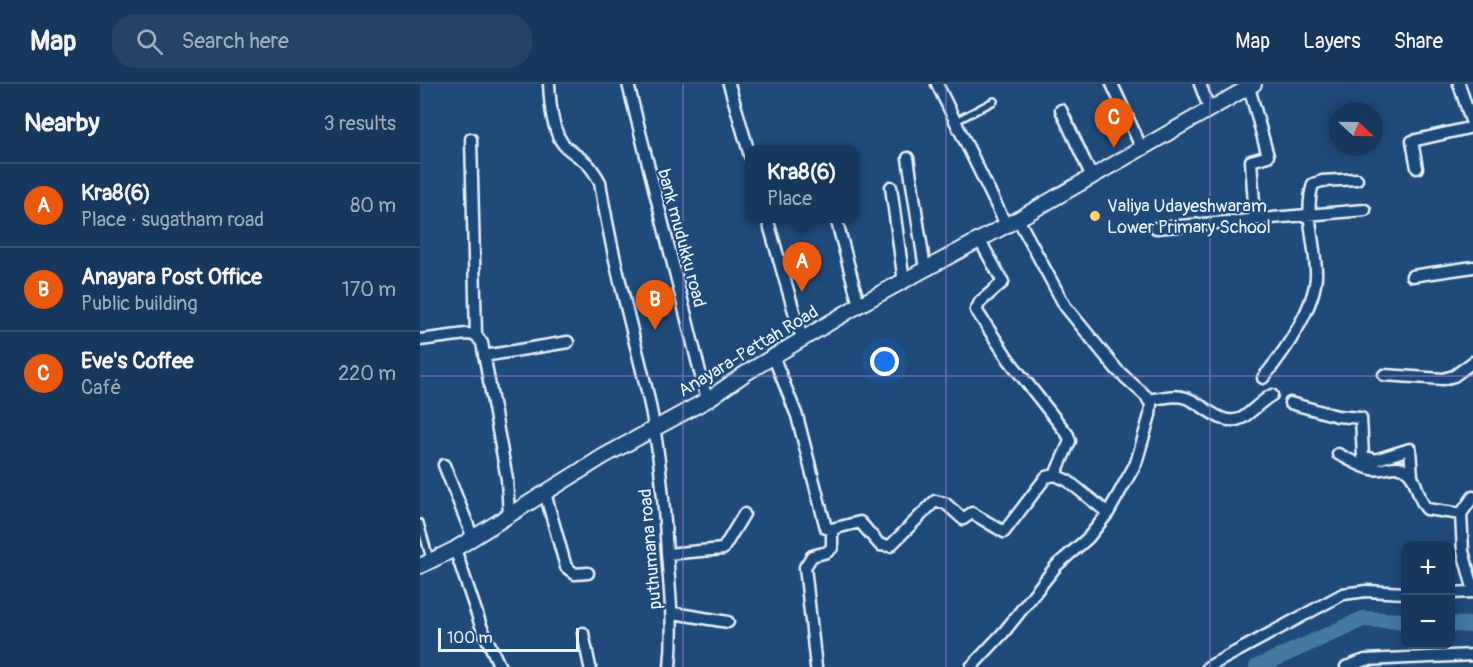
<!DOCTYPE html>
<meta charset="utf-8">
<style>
:root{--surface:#17385c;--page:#244365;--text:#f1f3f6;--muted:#9eacbb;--line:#365272;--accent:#ea580c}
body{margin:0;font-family:Pangolin,sans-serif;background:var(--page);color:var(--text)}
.controls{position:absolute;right:18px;bottom:18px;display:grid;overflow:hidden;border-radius:12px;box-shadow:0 3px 15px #0003}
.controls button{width:54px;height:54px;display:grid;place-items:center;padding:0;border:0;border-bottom:2px solid var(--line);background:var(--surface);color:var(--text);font:30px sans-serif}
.compass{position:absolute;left:909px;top:18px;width:54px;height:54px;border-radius:50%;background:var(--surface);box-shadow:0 3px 15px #0003;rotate:112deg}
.scale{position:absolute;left:18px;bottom:15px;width:141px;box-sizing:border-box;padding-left:6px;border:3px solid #e8f1f8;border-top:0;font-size:16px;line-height:21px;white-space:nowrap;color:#e8f1f8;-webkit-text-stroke:4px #1f4a7a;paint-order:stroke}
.you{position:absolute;left:465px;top:278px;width:21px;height:21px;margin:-15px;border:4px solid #fff;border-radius:50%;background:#1a73e8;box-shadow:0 0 0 9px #1a73e833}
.badge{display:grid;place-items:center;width:39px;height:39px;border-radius:50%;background:var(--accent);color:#fff;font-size:20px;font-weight:700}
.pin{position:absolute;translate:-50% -50px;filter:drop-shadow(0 2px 3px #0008)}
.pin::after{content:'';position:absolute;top:32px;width:21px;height:18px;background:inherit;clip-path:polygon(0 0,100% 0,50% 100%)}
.popup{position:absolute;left:325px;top:61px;width:114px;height:78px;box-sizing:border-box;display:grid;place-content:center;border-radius:12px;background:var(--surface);filter:drop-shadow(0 2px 4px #0005);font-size:20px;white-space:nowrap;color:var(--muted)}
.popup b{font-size:22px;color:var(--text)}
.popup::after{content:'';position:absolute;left:50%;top:100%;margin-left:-12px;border:12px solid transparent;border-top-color:var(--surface)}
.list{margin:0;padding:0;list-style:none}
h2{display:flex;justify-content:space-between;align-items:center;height:78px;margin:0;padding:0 24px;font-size:26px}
h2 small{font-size:20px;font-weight:400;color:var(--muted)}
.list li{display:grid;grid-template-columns:39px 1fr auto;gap:18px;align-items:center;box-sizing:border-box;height:84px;padding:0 24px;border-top:2px solid var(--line)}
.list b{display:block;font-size:22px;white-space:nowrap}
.list p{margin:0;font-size:20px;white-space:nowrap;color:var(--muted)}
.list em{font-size:20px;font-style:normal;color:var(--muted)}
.icon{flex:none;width:33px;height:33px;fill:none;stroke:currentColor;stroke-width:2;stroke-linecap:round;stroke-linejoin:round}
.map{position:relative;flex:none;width:1053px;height:583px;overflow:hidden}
header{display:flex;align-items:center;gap:36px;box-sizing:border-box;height:84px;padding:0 30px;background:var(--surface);border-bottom:2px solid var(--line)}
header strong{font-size:28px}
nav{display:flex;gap:33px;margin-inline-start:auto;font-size:21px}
.search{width:420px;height:54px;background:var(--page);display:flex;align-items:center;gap:15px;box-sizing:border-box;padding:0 21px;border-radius:24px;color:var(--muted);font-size:22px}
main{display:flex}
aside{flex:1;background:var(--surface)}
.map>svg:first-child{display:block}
</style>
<header>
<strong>Map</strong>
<div class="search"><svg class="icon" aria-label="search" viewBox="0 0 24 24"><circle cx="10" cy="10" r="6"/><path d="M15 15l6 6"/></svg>Search here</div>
<nav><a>Map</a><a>Layers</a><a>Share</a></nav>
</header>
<main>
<aside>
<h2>Nearby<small>3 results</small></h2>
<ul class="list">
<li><span class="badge">A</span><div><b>Kra8(6)</b><p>Place · sugatham road</p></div><em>80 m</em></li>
<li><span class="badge">B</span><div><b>Anayara Post Office</b><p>Public building</p></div><em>170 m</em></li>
<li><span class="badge">C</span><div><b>Eve's Coffee</b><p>Café</p></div><em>220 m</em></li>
</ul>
</aside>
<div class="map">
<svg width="1053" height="583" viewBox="0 0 1053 583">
<rect width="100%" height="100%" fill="#1f4a7a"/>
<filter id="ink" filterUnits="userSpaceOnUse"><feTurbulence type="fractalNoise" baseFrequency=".0167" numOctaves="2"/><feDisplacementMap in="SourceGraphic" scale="12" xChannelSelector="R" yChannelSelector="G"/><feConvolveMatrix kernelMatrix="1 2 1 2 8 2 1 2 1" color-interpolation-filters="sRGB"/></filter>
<g filter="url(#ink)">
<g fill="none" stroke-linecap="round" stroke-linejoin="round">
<!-- river -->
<path stroke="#4479a0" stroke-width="16" d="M1030 540 1053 541
M837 583 943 535 986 537"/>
<!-- service casing -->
<g stroke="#e8f1f8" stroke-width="10">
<path id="service" d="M536 37 574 17
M0 439 10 475"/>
</g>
<!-- minor casing -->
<g stroke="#e8f1f8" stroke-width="15">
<path id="minor" d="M129 0C130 18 132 52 147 64 165 79 167 75 180 98 191 169 210 237 227 307 239 359 244 415 247 469 250 508 254 544 250 583
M208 0 287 316
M309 0 330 72
M517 0 586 141
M692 0 722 65
M780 0 789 24
M829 3 848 72 831 77 835 134
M641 26 672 93
M51 55 56 251
M488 74 505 185
M997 84 992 57 1053 43 1039 0
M471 103 484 198
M347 134 382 255
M416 134 439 221
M736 144 945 126
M559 155 583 198 560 218 556 226 589 276 648 351 650 357 635 391
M992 192 1053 183
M0 256 46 250 56 251 62 259 87 395 89 432
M64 272 148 258
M354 274 377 332 406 444 412 445 440 438 460 461 470 462 515 417 525 419 543 435 552 429 584 448 626 393 635 391 648 397 688 429
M964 291 1023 295 1034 292 1053 278
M843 294C863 270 898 220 896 187 895 158 884 129 893 100L902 97 937 95
M728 316C741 314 754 310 766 314 783 319 801 344 822 334 832 328 841 317 852 311
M870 319 917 332 941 334 943 372 955 376 990 365 992 392
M918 370C929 375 941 383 952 385 967 388 979 375 991 391 998 401 998 416 1007 425L1041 430
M24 381 53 454
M125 409 146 483 155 490 168 489
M1053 413 1041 430 1043 467 1053 504
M35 465 61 542 80 583
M247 470 303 465 324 430
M1030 509 1053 508
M253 529 308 538
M163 549 170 583
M396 583 385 483 392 472 407 468 412 464V445
M551 583 584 548 637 481 668 454 688 429 716 379 730 331 731 320 727 313 697 286 645 222 598 135
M788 583 923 510 946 507 986 509
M926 583 945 576 1053 571"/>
</g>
<!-- secondary casing -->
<g stroke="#e8f1f8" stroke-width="18">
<path id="secondary" d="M0 482 35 465 184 372 287 316 326 289 439 221 598 135 834 0"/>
</g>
<!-- service -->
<use href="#service" stroke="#1f4a7a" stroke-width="5"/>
<!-- minor -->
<use href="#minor" stroke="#1f4a7a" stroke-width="10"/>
<!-- secondary -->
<use href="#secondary" stroke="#1f4a7a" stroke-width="14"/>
</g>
</g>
<!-- grid -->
<path fill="none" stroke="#ac85d9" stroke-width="1.5" stroke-opacity="0.55" d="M263 0V583M526 0V583M790 0V583M0 292H1053"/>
<!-- markers -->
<circle fill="#ffd166" stroke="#1f4a7a" stroke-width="2" cx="675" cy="132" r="6"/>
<g text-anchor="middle" stroke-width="4.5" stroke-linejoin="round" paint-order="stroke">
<!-- poi labels -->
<g font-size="18" fill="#e8f1f8" stroke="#1f4a7a" text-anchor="start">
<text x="687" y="128">Valiya Udayeshwaram<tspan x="687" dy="21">Lower Primary School</tspan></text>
</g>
<!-- street labels -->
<g font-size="18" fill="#e8f1f8" stroke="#1f4a7a">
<text transform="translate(262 154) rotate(75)" y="6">bank mudukku road</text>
<text transform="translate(328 267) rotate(-31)" y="6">Anayara-Pettah Road</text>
<text transform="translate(230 465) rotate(-95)" y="6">puthumana road</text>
</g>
</g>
</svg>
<div class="controls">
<button>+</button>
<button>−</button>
</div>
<svg class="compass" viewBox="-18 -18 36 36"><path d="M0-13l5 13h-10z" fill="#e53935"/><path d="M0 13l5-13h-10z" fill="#9eacbb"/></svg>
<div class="scale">100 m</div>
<div class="you"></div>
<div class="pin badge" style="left:382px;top:208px">A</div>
<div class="popup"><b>Kra8(6)</b>Place</div>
<div class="pin badge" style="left:235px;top:246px">B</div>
<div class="pin badge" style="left:694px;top:64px">C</div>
</div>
</main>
